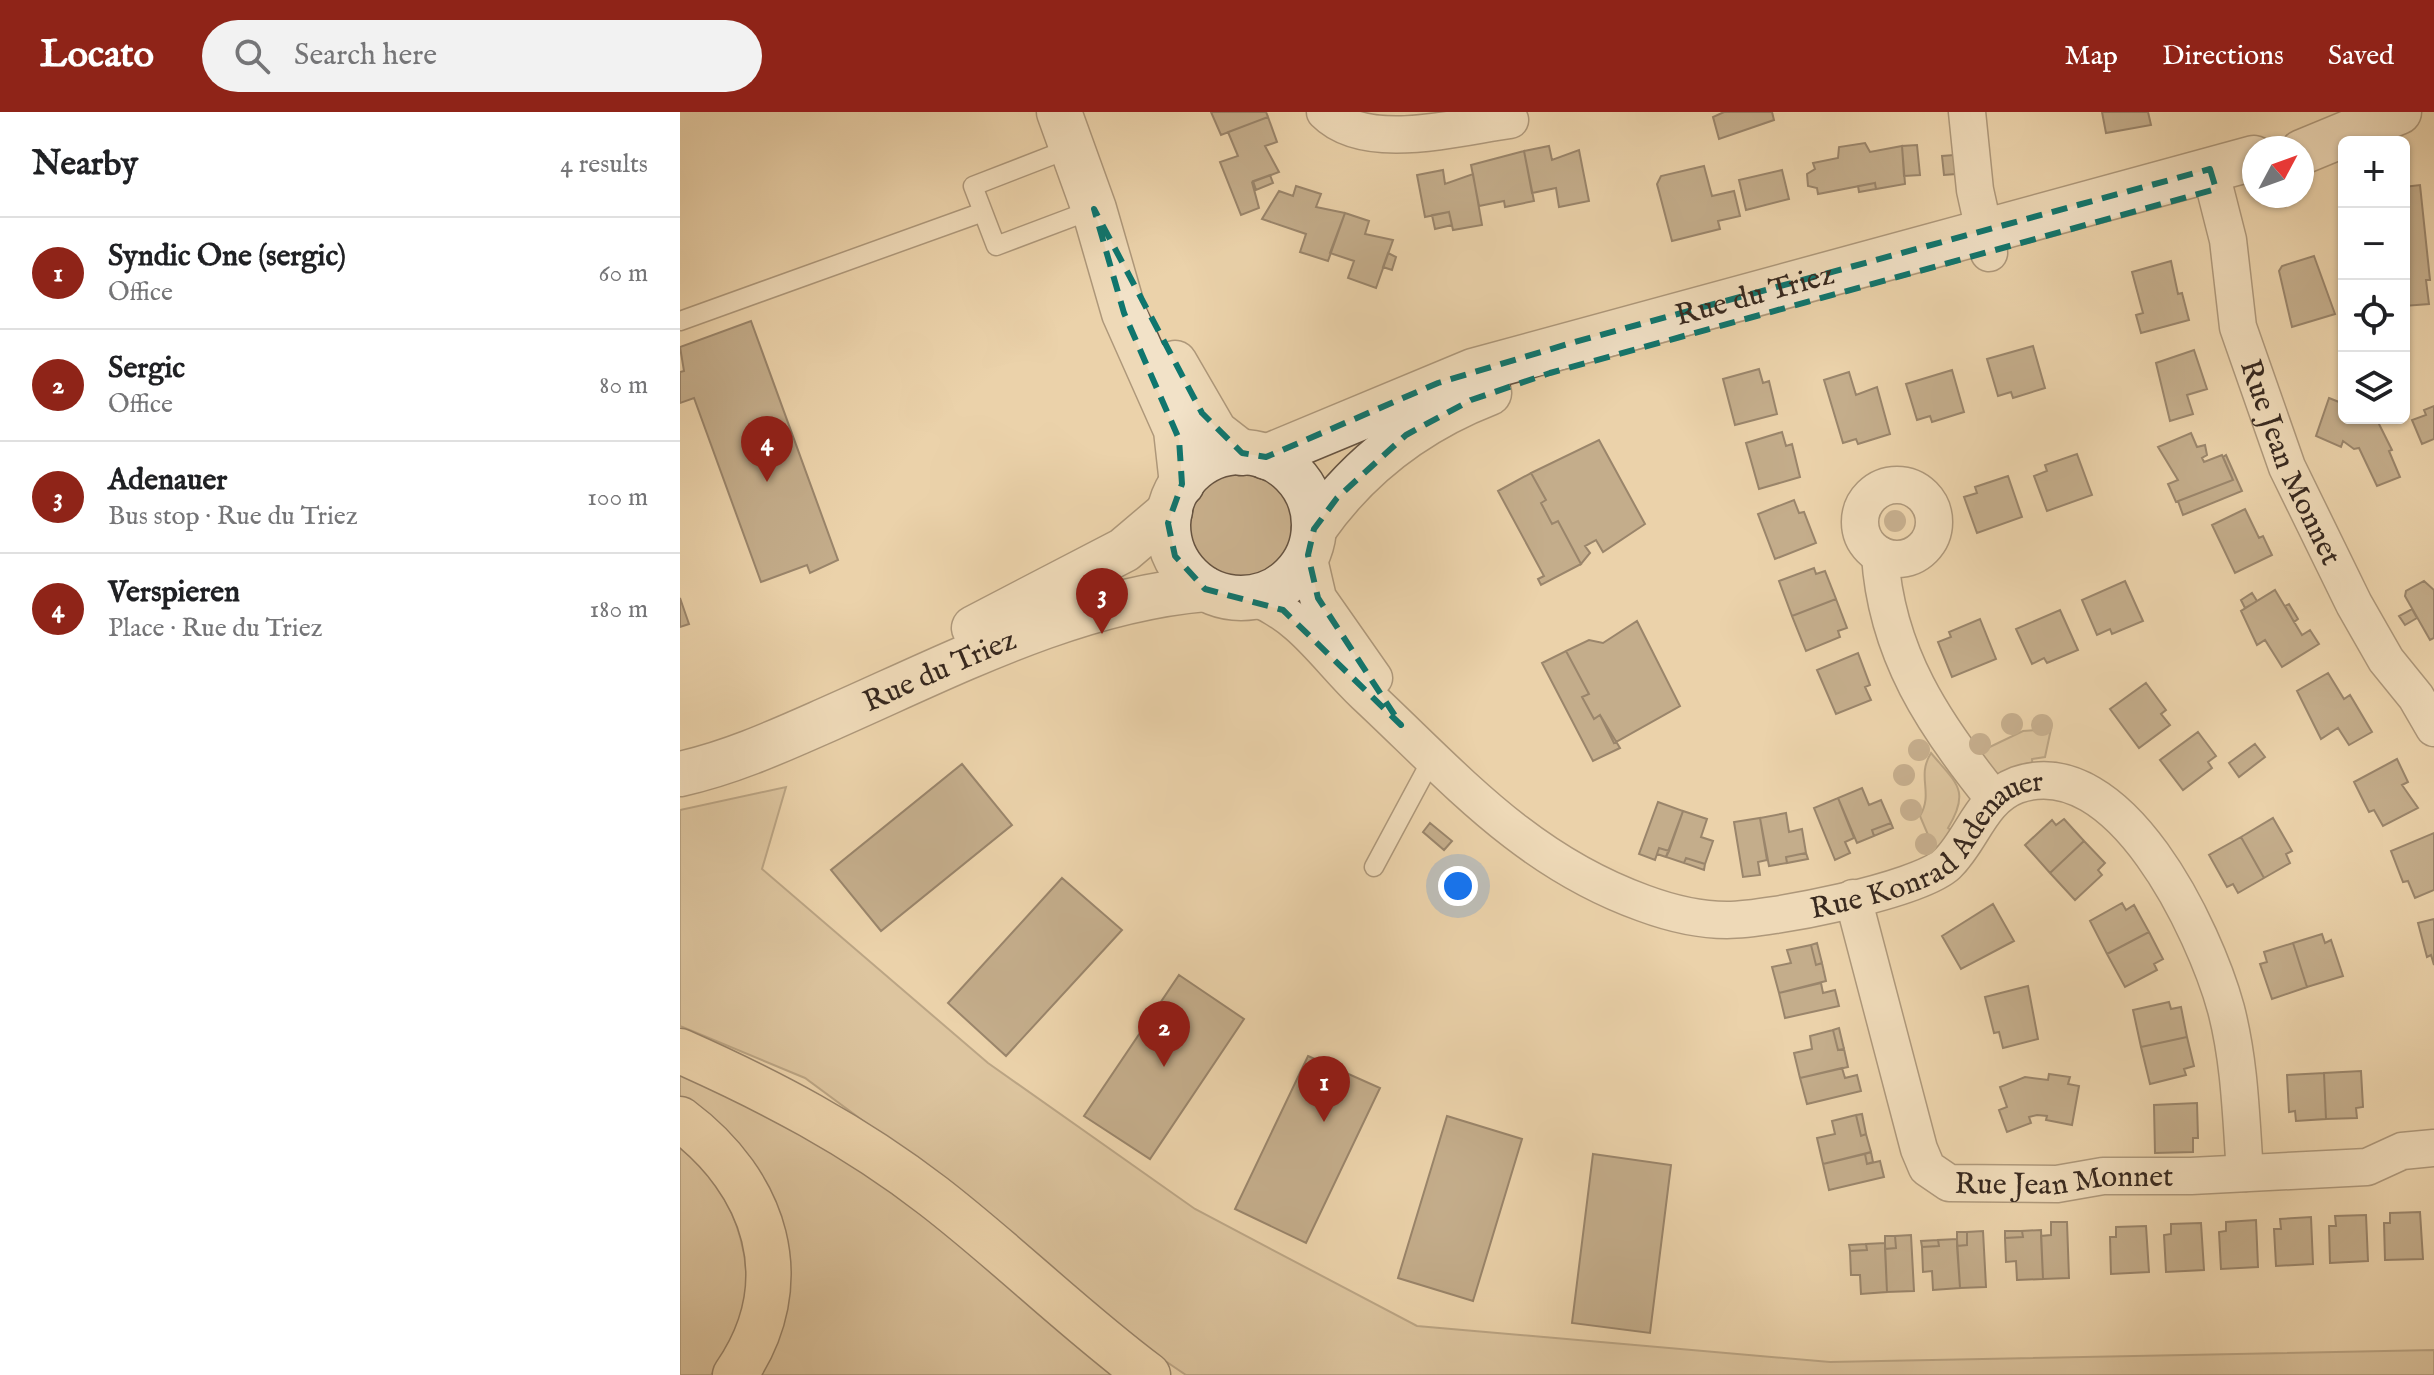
<!DOCTYPE html>
<meta charset="utf-8">
<style>
:root{--surface:#fff;--page:#f2f2f2;--text:#202124;--muted:#757577;--line:#e0e0e0;--accent:#8f2418}
body{margin:0;font-family:"IM FELL English",serif;background:var(--page);color:var(--text)}
.controls{position:absolute;right:24px;top:24px;display:grid;overflow:hidden;border-radius:12px;box-shadow:0 2px 6px #0004}
.controls button{width:72px;height:72px;display:grid;place-items:center;padding:0;border:0;border-bottom:2px solid var(--line);background:var(--surface);color:var(--text);font:40px sans-serif}
.compass{position:absolute;left:1562px;top:24px;width:72px;height:72px;border-radius:50%;background:var(--surface);box-shadow:0 2px 6px #0004;rotate:49deg}
.you{position:absolute;left:778px;top:774px;width:28px;height:28px;margin:-20px;border:6px solid #fff;border-radius:50%;background:#1a73e8;box-shadow:0 0 0 12px #1a73e833}
.badge{display:grid;place-items:center;width:52px;height:52px;border-radius:50%;background:var(--accent);color:#fff;font-size:26px;font-weight:700}
.pin{position:absolute;translate:-50% -66px;filter:drop-shadow(0 2px 4px #0008)}
.pin::after{content:'';position:absolute;top:42px;width:28px;height:24px;background:inherit;clip-path:polygon(0 0,100% 0,50% 100%)}
.list{margin:0;padding:0;list-style:none}
h2{display:flex;justify-content:space-between;align-items:center;height:104px;margin:0;padding:0 32px;font-size:34px}
h2 small{font-size:26px;font-weight:400;color:var(--muted)}
.list li{display:grid;grid-template-columns:52px 1fr auto;gap:24px;align-items:center;box-sizing:border-box;height:112px;padding:0 32px;border-top:2px solid var(--line)}
.list b{display:block;font-size:30px;white-space:nowrap}
.list p{margin:0;font-size:26px;white-space:nowrap;color:var(--muted)}
.list em{font-size:26px;font-style:normal;color:var(--muted)}
.icon{flex:none;width:44px;height:44px;fill:none;stroke:currentColor;stroke-width:2;stroke-linecap:round;stroke-linejoin:round}
.map{position:relative;flex:none;width:1754px;height:1263px;overflow:hidden}
header{display:flex;align-items:center;gap:48px;box-sizing:border-box;height:112px;padding:0 40px;background:var(--accent);color:#fff}
header strong{font-size:38px}
nav{display:flex;gap:44px;margin-inline-start:auto;font-size:28px}
.search{width:560px;height:72px;background:var(--page);display:flex;align-items:center;gap:20px;box-sizing:border-box;padding:0 28px;border-radius:44px;color:var(--muted);font-size:30px}
main{display:flex}
aside{flex:1;background:var(--surface)}
.map>svg:first-child{display:block}
</style>
<header>
<strong>Locato</strong>
<div class="search"><svg class="icon" aria-label="search" viewBox="0 0 24 24"><circle cx="10" cy="10" r="6"/><path d="M15 15l6 6"/></svg>Search here</div>
<nav><a>Map</a><a>Directions</a><a>Saved</a></nav>
</header>
<main>
<aside>
<h2>Nearby<small>4 results</small></h2>
<ul class="list">
<li><span class="badge">1</span><div><b>Syndic One (sergic)</b><p>Office</p></div><em>60 m</em></li>
<li><span class="badge">2</span><div><b>Sergic</b><p>Office</p></div><em>80 m</em></li>
<li><span class="badge">3</span><div><b>Adenauer</b><p>Bus stop · Rue du Triez</p></div><em>100 m</em></li>
<li><span class="badge">4</span><div><b>Verspieren</b><p>Place · Rue du Triez</p></div><em>180 m</em></li>
</ul>
</aside>
<div class="map">
<svg width="1754" height="1263" viewBox="0 0 1754 1263">
<rect width="100%" height="100%" fill="#ebd2aa"/>
<filter id="stains"><feTurbulence type="fractalNoise" baseFrequency=".0025" numOctaves="4"/><feColorMatrix values="0 0 0 0 .2 0 0 0 0 .09 0 0 0 0 .02 0 0 0 .5 -.17"/></filter>
<radialGradient id="worn" r=".72"><stop offset=".6" stop-color="#630" stop-opacity="0"/><stop offset="1" stop-color="#630" stop-opacity=".3"/></radialGradient>
<!-- green -->
<path fill="#cdb592" stroke="#826f58" stroke-width="2" d="M508 413a53 53 0 1 1 106 0a53 53 0 1 1-106 0Z
M1371 617 1365 645 1352 647 1353 660 1318 664 1293 643 1343 619Z
M1251 641C1276 671 1291 678 1268 716L1276 722 1266 739 1260 733 1254 737 1240 704C1254 680 1236 665 1251 641Z
M106 675 82 757 308 951 515 1097 737 1214 1150 1250 1754 1238V1263H506L450 1225 259 1065 125 966 0 914V698Z
M0 959 183 1052 450 1263H75L106 1173 0 992Z
M0 1036C59 1079 84 1166 54 1234 49 1244 38 1254 31 1263H0Z"/>
<!-- building -->
<path fill="#958167" stroke="#38291f" stroke-width="2" d="M531 0H586L588 5 541 23Z
M1044 0H1092L1094 8 1039 27 1033 5Z
M1422 0H1468L1471 13 1426 21Z
M588 5 597 30 585 34 599 60 572 70 579 96 561 103 540 50 558 44 548 20Z
M1185 31 1190 40 1222 34 1225 72 1196 77 1195 71 1138 82 1137 76 1128 74 1127 62 1135 57 1133 51 1158 46 1159 35Z
M1237 33 1240 63 1224 64 1222 34Z
M869 34 872 48 899 38 909 89 879 95 876 76 852 81 844 39Z
M844 39 854 89 825 95 824 89 799 94 791 53Z
M1274 43 1276 62 1264 63 1262 44Z
M1024 54 1032 84 1054 79 1060 104 1038 109 1040 117 992 129 977 72 981 64Z
M763 58 765 72 793 62 802 113 773 118 769 100 745 105 737 63Z
M1102 58 1109 87 1066 98 1059 68Z
M590 63 593 71 576 78 573 69Z
M1195 71 1196 77 1179 80 1178 74Z
M1740 73 1750 168H1746L1749 192 1724 194V75Z
M616 74 641 82 636 95 665 101 648 149 620 140 626 122 582 107 599 79 613 84Z
M769 100 772 113 755 117 752 103Z
M665 101 689 109 685 122 713 128 696 176 668 166 674 149 650 141Z
M708 141 716 145 712 158 703 155Z
M1634 144 1655 202 1612 215 1599 159 1602 154Z
M1491 149 1498 182 1502 181 1509 208 1461 221 1456 203 1463 201 1452 160Z
M71 209 158 448 130 461 127 453 81 470 14 286 0 291V260L4 259 0 235Z
M1353 234 1365 276 1333 286 1331 280 1318 284 1307 247Z
M1514 238 1527 277 1507 283 1513 302 1490 309 1476 251Z
M1079 257 1083 271 1089 269 1097 302 1055 313 1043 267Z
M1272 258 1284 300 1252 310 1250 304 1237 308 1226 272Z
M1169 260 1176 283 1197 275 1210 322 1178 332 1176 327 1163 331 1144 268Z
M1649 286 1664 292V306H1696L1712 338 1709 339 1720 365 1697 374 1679 336 1674 337 1663 329 1661 335 1636 324Z
M1754 294V327L1742 332 1732 308 1746 303 1744 298Z
M1102 320 1106 334 1112 332 1120 365 1079 377 1066 331Z
M1511 321 1517 335 1525 333 1527 343 1522 346 1524 350 1542 343 1553 368 1496 390 1488 372 1498 368 1478 335Z
M919 328 965 412 923 440 916 428 905 434 910 441 901 452 878 409 872 412 861 391 866 388 851 361Z
M1397 342 1412 383 1367 399 1354 364 1367 359 1365 353Z
M1546 343 1562 379 1503 403 1498 389 1553 368 1543 345Z
M851 361 866 388 861 391 872 412 878 409 901 452 861 473 858 467 864 464 818 379Z
M1328 364 1342 405 1297 421 1284 385 1297 381 1295 375Z
M1114 388 1119 401 1124 400 1136 431 1095 447 1078 402Z
M1565 397 1579 426 1583 424 1592 443 1555 461 1532 413Z
M1134 456 1136 462 1145 459 1156 487 1112 504 1099 469Z
M1445 469 1463 509 1432 522 1430 517 1417 523 1402 488Z
M1744 469 1754 478V526L1750 528 1725 484 1726 479Z
M1595 478 1622 523 1630 518 1639 532 1602 555 1585 528 1577 533 1561 499Z
M1572 481 1577 489 1565 496 1561 488Z
M0 486 9 512 0 515Z
M1156 487 1167 516 1158 519 1160 525 1126 539 1112 504Z
M1609 492 1618 507 1614 510 1605 494Z
M1732 497 1737 506 1725 513 1719 504Z
M1380 498 1398 538 1367 551 1364 546 1352 552 1336 517Z
M1300 507 1316 547 1272 565 1258 530 1271 525 1269 520Z
M957 509 1000 594 934 631 920 603 914 607 902 585 909 582 886 539 909 528 923 531Z
M886 539 909 582 902 585 914 607 920 603 940 636 913 649 862 551Z
M1178 541 1190 573 1185 575 1191 588 1156 602 1137 558Z
M1648 561 1664 587 1670 583 1692 620 1669 633 1658 616 1641 627 1617 579Z
M1466 571 1486 598 1481 602 1490 613 1459 636 1430 597Z
M1518 620 1536 644 1528 650 1532 656 1503 678 1480 648Z
M1575 632 1585 645 1559 665 1549 651Z
M1717 647 1728 670 1722 673 1738 696 1703 714 1694 698 1689 700 1674 670Z
M282 652 332 713 201 819 151 758Z
M1182 676 1189 693 1201 688 1211 711 1192 718 1194 724 1177 731 1158 686Z
M1158 686 1174 726 1165 730 1170 741 1155 748 1134 696Z
M978 690 1003 699 989 739 979 736 975 748 959 742Z
M1003 699 1027 707 1021 725 1033 729 1025 752 1006 746 1004 751 986 745Z
M1106 701 1109 720 1122 717 1126 741 1106 745 1107 751 1089 754 1080 706Z
M1080 706 1087 748 1078 750 1080 763 1063 765 1054 710Z
M1593 706 1612 739 1606 742 1610 751 1584 766 1561 725Z
M1384 707 1404 729 1370 761 1345 733 1372 708 1376 713Z
M750 711 772 729 764 738 743 720Z
M1211 711 1213 716 1194 724 1192 718Z
M1754 721V778L1735 786 1728 769 1723 770 1711 739Z
M1561 725 1584 766 1558 781 1553 772 1547 775 1529 743Z
M1404 729 1425 751 1418 758 1422 763 1395 788 1370 761Z
M979 736 989 739 986 745 977 742Z
M1126 741 1128 747 1107 751 1106 745Z
M1006 746 1025 752 1024 758 1004 751Z
M382 766 442 818 326 944 268 891Z
M1442 791 1446 798 1454 793 1469 820 1427 842 1410 809Z
M1313 792 1334 829 1281 857 1262 824Z
M1754 807V853L1751 843 1747 845 1738 811Z
M1469 820 1483 847 1474 852 1477 858 1445 875 1427 842Z
M1642 822 1645 831 1651 828 1663 864 1627 875 1613 831Z
M1137 831 1142 851 1136 853 1131 833Z
M1613 831 1627 875 1592 887 1580 852 1587 850 1584 840Z
M1131 833 1136 853 1142 851 1146 869 1099 881 1092 855 1111 851 1107 838Z
M499 863 564 907 470 1047 404 1004Z
M1141 871 1143 881 1155 878 1159 894 1105 906 1099 881Z
M1348 874 1358 927 1323 936 1319 920 1314 921 1305 885Z
M1489 890 1491 897 1501 895 1507 925 1461 935 1453 898Z
M1159 916 1164 937 1158 938 1153 918Z
M1153 918 1158 938 1164 937 1168 955 1120 966 1114 941 1132 937 1130 924Z
M1507 925 1514 954 1504 957 1506 963 1470 972 1461 935Z
M628 944 700 976 626 1131 555 1097Z
M1162 956 1165 966 1177 963 1181 979 1127 992 1120 966Z
M1681 959 1683 995 1676 996 1677 1006 1646 1007 1644 961Z
M1644 961 1646 1007 1616 1009 1615 999 1609 1000 1607 963Z
M1369 962 1390 965 1388 972 1399 974 1392 1013 1366 1008 1367 1004 1357 1003 1349 1005 1351 1011 1327 1020 1319 998 1327 995 1320 975 1345 965 1368 968Z
M1517 991 1518 1026H1513V1040L1475 1041 1474 993Z
M1182 1002 1186 1022 1181 1024 1176 1003Z
M1176 1003 1181 1024 1186 1022 1191 1040 1143 1052 1137 1026 1155 1022 1152 1009Z
M767 1004 842 1027 793 1189 718 1166Z
M1191 1040 1193 1050 1187 1052 1185 1042Z
M913 1042 991 1053 970 1221 892 1211Z
M1185 1042 1187 1052 1200 1049 1204 1065 1149 1078 1143 1052Z
M1740 1100 1743 1147 1705 1148 1704 1111H1710V1101Z
M1686 1103 1688 1149 1650 1151 1649 1114H1656L1655 1104Z
M1631 1105 1633 1152 1596 1154 1594 1117H1601L1600 1107Z
M1576 1108 1578 1155 1541 1157 1539 1120 1546 1119V1110Z
M1371 1110H1387L1389 1166 1363 1167 1361 1124 1371 1123Z
M1521 1111 1524 1158 1486 1160 1484 1123 1491 1122V1112Z
M1466 1114 1469 1160 1431 1162 1430 1125H1436V1115Z
M1361 1118 1363 1167 1337 1168 1336 1149 1326 1150 1325 1126 1343 1125 1342 1119Z
M1303 1119 1306 1175 1280 1176 1277 1134 1287 1133V1120Z
M1325 1119H1342L1343 1125 1325 1126Z
M1277 1120H1287V1133L1277 1134Z
M1231 1123 1234 1179 1207 1180 1205 1137 1216 1136 1215 1124Z
M1205 1124H1215L1216 1136 1205 1137Z
M1277 1127 1280 1176 1253 1178 1252 1159 1243 1160 1242 1135 1259 1134 1258 1128Z
M1258 1128 1259 1134 1242 1135 1241 1129Z
M1205 1131 1207 1180 1181 1182 1180 1163H1171L1170 1139 1187 1138 1186 1132Z
M1186 1132 1187 1138 1170 1139 1169 1133Z"/>
<g fill="none" stroke-linecap="round" stroke-linejoin="round">
<!-- service casing -->
<g stroke="#655342" stroke-width="21">
<path id="service" d="M391 36 293 74 316 134 414 97
M0 209 303 100
M694 755 752 647"/>
</g>
<!-- minor casing -->
<g stroke="#655342" stroke-width="39">
<g id="minor">
<path d="M645 0C686 41 778 15 830 8"/>
<path d="M1287 0 1295 78 1309 141"/>
<path id="s1" d="M1530 57 1548 128 1558 215 1607 355 1674 492 1706 548 1736 585 1754 616"/>
<circle cx="1217" cy="410" r="37"/>
<path d="M628 443 638 486 694 566"/>
<path d="M1200 443C1206 541 1254 613 1314 687"/>
<path id="s2" d="M573 485C623 504 647 546 685 582 774 665 844 748 963 791 990 801 1018 808 1047 808 1088 808 1238 779 1267 752 1293 727 1300 687 1337 673 1440 637 1525 820 1546 897 1560 951 1561 1006 1565 1061"/>
<path id="s3" d="M1173 786 1239 1037 1247 1056 1269 1071 1377 1072 1423 1064H1511L1687 1055 1722 1039 1754 1036"/>
</g>
</g>
<!-- tertiary casing -->
<g stroke="#655342" stroke-width="47">
<g id="tertiary">
<path d="M379 0 414 97 444 201 496 318 502 372"/>
<path d="M1622 40 1719 0"/>
<path d="M495 251 535 320 562 341"/>
<circle cx="561" cy="413" r="73"/>
<path id="s4" d="M586 345 793 259 1574 46"/>
<path d="M634 417C678 354 737 309 809 281"/>
<path d="M294 516 444 438 490 399"/>
<path id="s5" d="M0 662C54 650 103 627 153 605 271 553 395 488 525 477"/>
</g>
</g>
<!-- trunk casing -->
<g stroke="#38291f" stroke-width="47">
<path id="trunk" d="M0 939C90 979 174 1023 253 1084 327 1141 393 1207 468 1263
M0 1007C86 1071 119 1170 55 1263"/>
</g>
<!-- service -->
<use href="#service" stroke="#f2e2c8" stroke-width="18"/>
<!-- minor -->
<use href="#minor" stroke="#f2e2c8" stroke-width="36"/>
<!-- tertiary -->
<use href="#tertiary" stroke="#f2e2c8" stroke-width="44"/>
<!-- trunk -->
<use href="#trunk" stroke="#ebd2aa" stroke-width="44"/>
</g>
<!-- trees -->
<g fill="#99846a">
<circle cx="1215" cy="409" r="11"/>
<circle cx="1332" cy="612" r="11"/>
<circle cx="1362" cy="613" r="11"/>
<circle cx="1300" cy="632" r="11"/>
<circle cx="1239" cy="638" r="11"/>
<circle cx="1224" cy="663" r="11"/>
<circle cx="1231" cy="698" r="11"/>
<circle cx="1246" cy="732" r="11"/>
</g>
<!-- marked area -->
<path d="M0 0H1754V1263H0ZM1530 57 1536 77 870 261 791 288 726 323 657 386 634 417 628 443 638 486 721 613 603 498 525 477 495 444 488 411 502 372 499 327 444 201 414 97 522 301 562 341 586 345 758 271 891 231Z" fill="#ebd2aa" fill-opacity=".55" fill-rule="evenodd"/>
<path fill="none" stroke="#0f766e" stroke-width="6" stroke-dasharray="16 10" stroke-linejoin="round" d="M1530 57 1536 77 870 261 791 288 726 323 657 386 634 417 628 443 638 486 721 613 603 498 525 477 495 444 488 411 502 372 499 327 444 201 414 97 522 301 562 341 586 345 758 271 891 231Z"/>
<g text-anchor="middle" stroke-width="6" stroke-linejoin="round" paint-order="stroke">
<!-- street labels -->
<g font-size="30" fill="#38291f" stroke="#f2e2c8">
<text dy="10" stroke="none"><textPath href="#s4" startOffset="516">Rue du Triez</textPath></text>
<text dy="10" stroke="none"><textPath href="#s1" startOffset="306">Rue Jean Monnet</textPath></text>
<text dy="10" stroke="none"><textPath href="#s5" startOffset="280">Rue du Triez</textPath></text>
<text dy="10" stroke="none"><textPath href="#s2" startOffset="810">Rue Konrad Adenauer</textPath></text>
<text dy="10" stroke="none"><textPath href="#s3" startOffset="422">Rue Jean Monnet</textPath></text>
</g>
</g>
<rect width="100%" height="100%" filter="url(#stains)"/>
<rect width="100%" height="100%" fill="url(#worn)"/>
</svg>
<div class="controls">
<button>+</button>
<button>−</button>
<button><svg class="icon" aria-label="locate" viewBox="0 0 24 24"><circle cx="12" cy="12" r="6"/><path d="M12 2v4M12 18v4M2 12h4M18 12h4"/></svg></button>
<button><svg class="icon" aria-label="layers" viewBox="0 0 24 24"><path d="M12 4l9 5-9 5-9-5zM3 14l9 5 9-5"/></svg></button>
</div>
<svg class="compass" viewBox="-18 -18 36 36"><path d="M0-13l5 13h-10z" fill="#e53935"/><path d="M0 13l5-13h-10z" fill="#757577"/></svg>
<div class="you"></div>
<div class="pin badge" style="left:644px;top:1010px">1</div>
<div class="pin badge" style="left:484px;top:955px">2</div>
<div class="pin badge" style="left:422px;top:522px">3</div>
<div class="pin badge" style="left:87px;top:370px">4</div>
</div>
</main>
